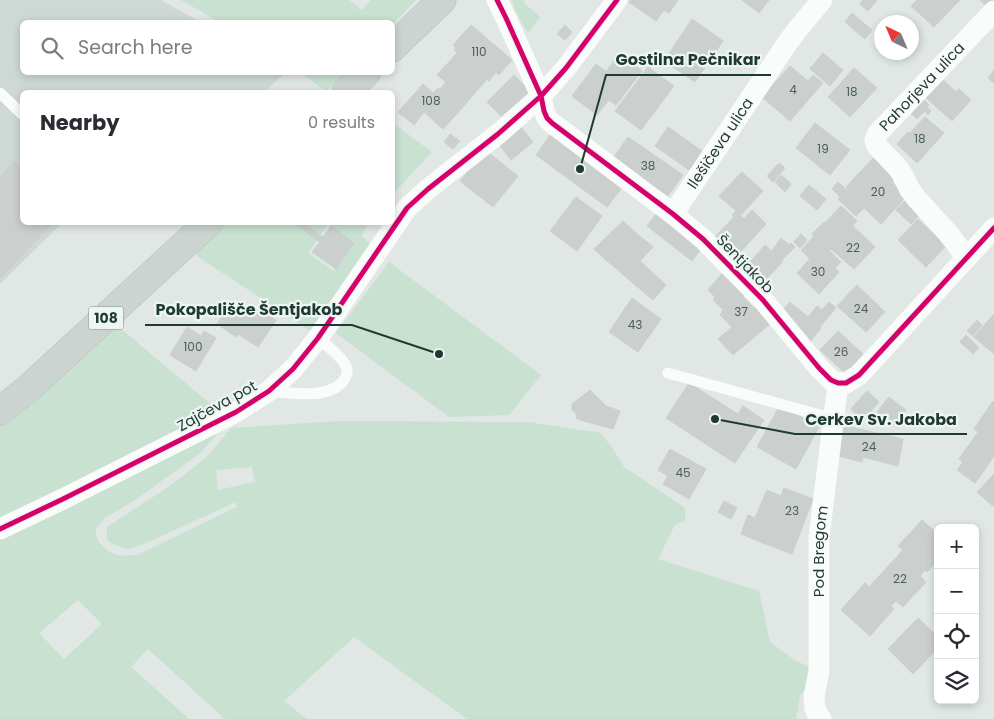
<!DOCTYPE html>
<meta charset="utf-8">
<style>
:root{--surface:#fff;--page:#f7f7f7;--text:#2b2b33;--muted:#7c7c81;--line:#e1e1e2}
body{margin:0;font-family:Poppins,sans-serif;background:var(--page);color:var(--text)}
.controls{position:absolute;right:15px;bottom:15px;display:grid;overflow:hidden;border-radius:8px;box-shadow:0 2px 8px #0003}
.controls button{width:45px;height:45px;display:grid;place-items:center;padding:0;border:0;border-bottom:1px solid var(--line);background:var(--surface);color:var(--text);font:25px sans-serif}
.compass{position:absolute;left:874px;top:15px;width:45px;height:45px;border-radius:50%;background:var(--surface);box-shadow:0 2px 8px #0003;rotate:316deg}
.list{margin:0;padding:0;list-style:none}
h2{display:flex;justify-content:space-between;align-items:center;height:65px;margin:0;padding:0 20px;font-size:21px}
h2 small{font-size:16px;font-weight:400;color:var(--muted)}
.icon{flex:none;width:28px;height:28px;fill:none;stroke:currentColor;stroke-width:2;stroke-linecap:round;stroke-linejoin:round}
.map{position:relative;flex:none;width:994px;height:719px;overflow:hidden}
.search{position:absolute;background:var(--surface);box-shadow:0 2px 8px #0003;left:20px;top:20px;width:375px;height:55px;display:flex;align-items:center;gap:12px;box-sizing:border-box;padding:0 18px;border-radius:8px;color:var(--muted);font-size:19px}
.panel{position:absolute;background:var(--surface);box-shadow:0 2px 8px #0003;left:20px;top:90px;width:375px;height:135px;border-radius:8px}
.map>svg:first-child{display:block}
</style>
<div class="map">
<svg width="994" height="719" viewBox="0 0 994 719">
<rect width="100%" height="100%" fill="#e0e7e4"/>
<!-- built -->
<path fill="#ced8d4" d="M0 0H161L200 22H22V72L285 73 264 92H22V222L62 223 0 284Z"/>
<!-- green -->
<path fill="#c8e1d1" fill-rule="evenodd" d="M181 0H349L362 10 371 0H416L393 24 392 22H219Z
M512 0H525L523 2 540 17 528 33 515 10Z
M301 73H345L326 91Z
M393 123 432 152 428 156 393 194Z
M223 222 369 223 361 236 371 244 312 332 197 256 195 250ZM328 224 354 242 334 271 308 253Z
M389 262 541 375 509 415 449 417 336 333Z
M114 323 219 411 0 524V422Z
M340 421 528 422 601 433 613 449 624 467 685 508V521L675 525 658 559 759 591 770 642 796 661 815 669 809 684 800 696 796 719H467L354 637 284 701 307 719H225L148 649 131 667 189 719H0V537L221 430 200 453 138 498 104 519 96 528C96 534 96 537 100 543 110 557 121 556 137 555L237 507 236 502 144 544 128 549 112 544 107 540V527L167 488 208 456 231 428ZM252 467 255 482 218 490 216 470ZM78 600 102 624 64 659 39 633Z"/>
<!-- building -->
<path fill="#cbd0ce" stroke="#c9d0cd" d="M631 0H678L669 13 664 10 656 21 629 2Z
M742 0H769L759 13Z
M863 0H877L868 11 860 4Z
M917 0H960L934 27 911 6Z
M980 0H994V2L989 8Z
M852 13 872 30 865 39 845 22Z
M692 19 723 41 695 82 664 61Z
M471 25 512 60 499 75 496 72 489 81 454 50 456 48 453 45Z
M565 25 572 32 565 40 557 34Z
M457 53 487 79 462 108 440 89 446 82 437 75Z
M823 53 843 70 830 86 810 69Z
M619 54 642 71 616 105 602 95 614 78 606 72Z
M596 64 614 78 602 95 609 100 597 115 572 96Z
M790 66 808 81 813 75 823 83 790 121 762 97Z
M648 67 674 86 641 130 615 111Z
M854 68 877 88 850 117 828 97Z
M994 70V83L988 78Z
M514 75 531 92 504 119 487 102Z
M941 78 956 92 959 89 971 100 952 121 924 96Z
M423 84 433 93 438 88 462 108 443 129 424 112 414 125 398 112Z
M922 98 929 105 927 107 931 111 928 115 925 111 917 119 909 111Z
M925 117 944 133 917 163 897 144 908 132 909 134Z
M815 123 850 150 830 175 796 148Z
M520 126 533 142 511 160 498 143Z
M668 127 702 151 689 170 655 146Z
M553 131 625 184 607 207 536 155Z
M450 134 460 141 453 149 444 142Z
M628 137 683 175 668 196 613 158Z
M485 150 518 176 493 207 460 181Z
M877 154 899 175 892 182 907 196 881 224 862 206 864 203 846 187Z
M15 161 22 168V222H54L0 278V177Z
M779 163 785 168 773 182 767 176Z
M742 172 763 191 741 215 719 196Z
M781 175 791 184 785 192 775 182Z
M838 182 847 190 840 197 832 189Z
M809 185 826 199 817 210 800 196Z
M848 188 864 203 862 206 864 208 856 216 838 199Z
M576 197 602 216 577 251 550 231Z
M907 199 922 212 911 224 896 210Z
M841 206 857 221 841 238 825 223Z
M659 210 704 245 692 261 647 226Z
M752 210 766 224 735 258 714 238 734 217 732 215 736 211 744 219Z
M918 219 946 246 926 267 898 240Z
M623 221 636 233 607 261 594 249Z
M292 222H302L323 237 331 226 354 243 336 269 312 252 320 242Z
M824 222 841 238 829 251 812 234Z
M853 226 875 247 854 269 831 249Z
M636 233 653 247 640 261 666 285 653 300 607 261Z
M801 234 807 240 800 248 794 242Z
M814 236 841 262 835 268 817 251 810 259 801 250Z
M781 238 789 245 791 243 795 247 782 260 772 251Z
M765 245 783 261 763 283 746 268 750 263V262Z
M817 251 839 272 819 294 797 273Z
M725 270 748 291 743 297 754 308 756 306 770 324 733 355 718 339 732 327 720 315 723 310 713 300 715 297 708 290Z
M857 285 885 312 866 332 837 306Z
M632 298 661 319 638 352 609 332Z
M790 302 821 328 809 343 779 314Z
M829 302 836 308 820 327 808 317 817 306 822 310Z
M250 304 276 320 258 347 238 334 236 337 217 324 229 305 244 314Z
M993 315 994 316V354L974 337Z
M977 320 982 325 973 336 967 331Z
M187 327 201 336 204 331 216 338 196 371 170 355Z
M838 331 863 354 845 373 820 350Z
M966 335 979 348 973 354 960 342Z
M689 383 738 414 743 406 764 420 743 451 729 442 721 454 666 418Z
M590 390 606 406 620 411 613 429 577 419 576 413 572 410V404Z
M867 391 879 402 863 420 851 409Z
M889 397 906 410 893 425 877 412Z
M993 401 994 402V443L974 429Z
M780 405 819 427 796 469 757 447Z
M842 425 903 439 898 466 863 457 862 462 835 455Z
M978 432 994 443V456L981 475 959 459Z
M729 442 743 451 735 463 721 454Z
M670 449 706 469 689 499 663 484 668 476 658 470Z
M963 462 981 475 975 483 957 470Z
M994 474V505L993 506 977 492Z
M784 488 813 499 792 554 763 543Z
M767 490 781 496 770 524 755 518Z
M724 501 737 508 731 519 718 512Z
M748 515 770 524 763 543 741 534Z
M922 520 938 534V560L927 572 898 546Z
M903 550 925 570 920 576 926 582 903 607 887 593 882 598 869 587Z
M865 583 882 598 887 593 896 601 891 606 894 609 870 636 841 610Z
M918 618 938 637V648L913 674 888 649Z"/>
<g fill="none" stroke-linecap="round" stroke-linejoin="round">
<!-- primary casing -->
<g stroke="#bac3c1" stroke-width="29">
<path id="primary" d="M392 48 442 0
M346 92 367 72
M0 411 30 387 209 222"/>
</g>
<!-- lane -->
<path stroke="#fafbfb" stroke-width="11" d="M0 93 22 114
M668 373 834 419
M269 391C290 393 330 400 344 380 346 377 348 374 347 369 345 359 326 345 318 338"/>
<!-- street -->
<g stroke="#fafbfb" stroke-width="21">
<path d="M497 0 506 18 541 96 544 111 547 118 552 123 673 214 703 239 763 300 819 368 831 380 838 383H846L859 375 994 228"/>
<path id="s1" d="M673 214 786 45 797 30 822 0"/>
<path id="s2" d="M967 258 947 232 917 199 910 190 902 174 897 167 877 146 875 140 878 133 994 11"/>
<path d="M0 529 63 499 236 412 269 391 293 369 318 338 407 208 428 189 498 134 541 96 566 68 617 0"/>
<path id="s3" d="M821 719 818 715 815 709 814 696 819 671V537L838 383"/>
</g>
<!-- primary -->
<use href="#primary" stroke="#ccd4d2" stroke-width="28"/>
<!-- cycleway casing -->
<g stroke="#eef6f2" stroke-width="8">
<path id="cycleway" d="M497 0 506 18 541 96 544 111 547 118 552 123 673 214 703 239 763 300 819 368 831 380 838 383H846L859 375 994 228
M0 529 63 499 236 412 269 391 293 369 318 338 407 208 428 189 498 134 541 96 566 68 617 0"/>
</g>
<!-- cycleway -->
<use href="#cycleway" stroke="#d6006c" stroke-width="5"/>
</g>
<g text-anchor="middle" stroke-width="4.5" stroke-linejoin="round" paint-order="stroke">
<!-- number labels -->
<g font-size="12" fill="#4a5f5a">
<text x="479" y="56">110</text>
<text x="793" y="94">4</text>
<text x="852" y="96">18</text>
<text x="431" y="105">108</text>
<text x="920" y="143">18</text>
<text x="823" y="153">19</text>
<text x="648" y="170">38</text>
<text x="878" y="196">20</text>
<text x="853" y="252">22</text>
<text x="818" y="276">30</text>
<text x="861" y="313">24</text>
<text x="741" y="316">37</text>
<text x="635" y="329">43</text>
<text x="193" y="351">100</text>
<text x="841" y="356">26</text>
<text x="869" y="451">24</text>
<text x="683" y="477">45</text>
<text x="792" y="515">23</text>
<text x="900" y="583">22</text>
</g>
<!-- shield labels -->
<rect fill="#eef6f2" stroke="#5d726c" stroke-width="1" x="88.5" y="306.5" width="35" height="23" rx="4"/>
<g font-size="14" font-weight="bold" fill="#1f3933">
<text x="106" y="323">108</text>
</g>
<!-- street labels -->
<g font-size="15" fill="#1f3933" stroke="#eef6f2">
<text dy="5" stroke="none"><textPath href="#s2" startOffset="222">Pahorjeva ulica</textPath></text>
<text dy="5" stroke="none"><textPath href="#s1" startOffset="85">Ilešičeva ulica</textPath></text>
<text transform="translate(745 264) rotate(46)" y="5">Šentjakob</text>
<text transform="translate(217 406) rotate(-29)" y="5">Zajčeva pot</text>
<text dy="5" stroke="none"><textPath href="#s3" startOffset="170">Pod Bregom</textPath></text>
</g>
</g>
<!-- callouts -->
<path fill="none" stroke="#1f3933" stroke-width="2" d="M580 169L606 75H771M439 354L352 325H145M715 419L795 434H967"/>
<g fill="#1f3933" stroke="#eef6f2" stroke-width="2">
<circle cx="580" cy="169" r="5"/>
<circle cx="439" cy="354" r="5"/>
<circle cx="715" cy="419" r="5"/>
</g>
<g font-size="16" text-anchor="middle" font-weight="bold" fill="#1f3933" stroke="#eef6f2" stroke-width="4.5" stroke-linejoin="round" paint-order="stroke">
<text x="688" y="65">Gostilna Pečnikar</text>
<text x="249" y="315">Pokopališče Šentjakob</text>
<text x="881" y="425">Cerkev Sv. Jakoba</text>
</g>
</svg>
<div class="controls">
<button>+</button>
<button>−</button>
<button><svg class="icon" aria-label="locate" viewBox="0 0 24 24"><circle cx="12" cy="12" r="6"/><path d="M12 2v4M12 18v4M2 12h4M18 12h4"/></svg></button>
<button><svg class="icon" aria-label="layers" viewBox="0 0 24 24"><path d="M12 4l9 5-9 5-9-5zM3 14l9 5 9-5"/></svg></button>
</div>
<svg class="compass" viewBox="-18 -18 36 36"><path d="M0-13l5 13h-10z" fill="#e53935"/><path d="M0 13l5-13h-10z" fill="#7c7c81"/></svg>
<div class="search"><svg class="icon" aria-label="search" viewBox="0 0 24 24"><circle cx="10" cy="10" r="6"/><path d="M15 15l6 6"/></svg>Search here</div>
<section class="panel">
<h2>Nearby<small>0 results</small></h2>
<ul class="list">
</ul>
</section>
</div>
